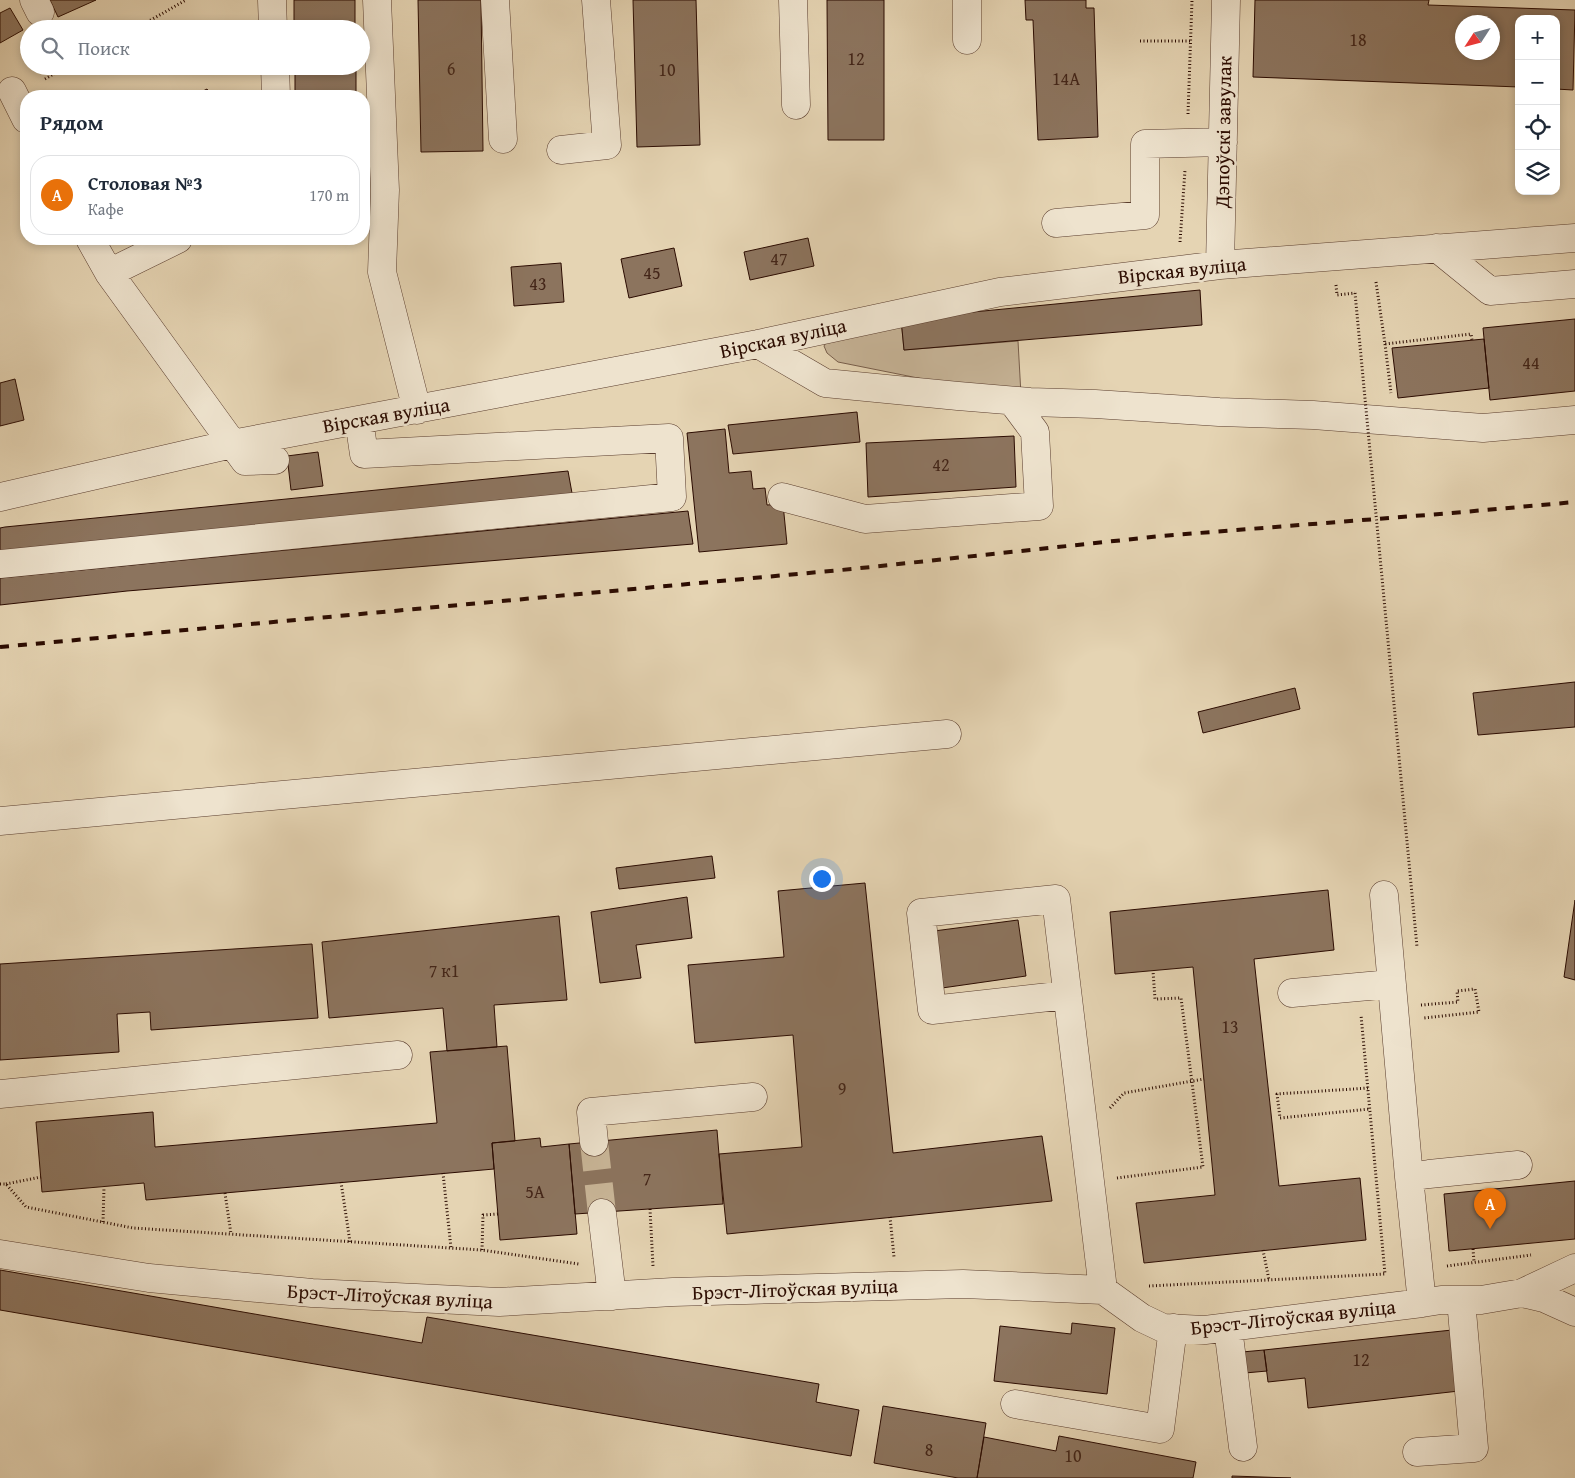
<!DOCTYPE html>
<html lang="ru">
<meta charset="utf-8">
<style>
:root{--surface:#fff;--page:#f6f6f7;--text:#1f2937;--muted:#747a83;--line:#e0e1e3;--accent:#ea580c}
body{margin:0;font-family:"Gentium Book Plus",serif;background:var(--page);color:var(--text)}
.controls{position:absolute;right:15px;top:15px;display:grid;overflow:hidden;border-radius:10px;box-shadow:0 2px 8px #0003}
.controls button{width:45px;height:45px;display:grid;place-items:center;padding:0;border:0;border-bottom:1px solid var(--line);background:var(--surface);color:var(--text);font:25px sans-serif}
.compass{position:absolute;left:1455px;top:15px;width:45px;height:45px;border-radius:50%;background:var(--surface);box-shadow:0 2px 8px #0003;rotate:234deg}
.you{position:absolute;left:821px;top:878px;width:18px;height:18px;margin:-12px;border:4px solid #fff;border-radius:50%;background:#1a73e8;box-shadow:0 0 0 8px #1a73e833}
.badge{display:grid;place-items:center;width:32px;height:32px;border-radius:50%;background:var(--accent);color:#fff;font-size:16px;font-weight:700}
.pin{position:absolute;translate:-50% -41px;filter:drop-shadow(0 1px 2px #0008)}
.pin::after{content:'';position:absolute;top:26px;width:18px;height:15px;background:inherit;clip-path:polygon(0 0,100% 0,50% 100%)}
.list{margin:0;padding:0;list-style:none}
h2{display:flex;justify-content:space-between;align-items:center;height:65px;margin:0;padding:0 20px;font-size:21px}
h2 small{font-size:16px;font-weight:400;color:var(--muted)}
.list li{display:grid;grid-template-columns:32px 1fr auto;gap:15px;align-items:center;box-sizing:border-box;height:80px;margin:0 10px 10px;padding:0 10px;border:1px solid var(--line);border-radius:20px}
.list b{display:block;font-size:19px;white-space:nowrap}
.list p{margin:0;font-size:16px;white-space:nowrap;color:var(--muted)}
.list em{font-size:16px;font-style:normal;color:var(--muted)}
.icon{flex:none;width:28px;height:28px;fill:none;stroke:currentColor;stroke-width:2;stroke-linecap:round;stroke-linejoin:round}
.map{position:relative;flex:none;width:1575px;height:1478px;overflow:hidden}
.search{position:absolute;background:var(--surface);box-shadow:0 2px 8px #0003;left:20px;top:20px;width:350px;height:55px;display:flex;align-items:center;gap:12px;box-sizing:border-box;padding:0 18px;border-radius:28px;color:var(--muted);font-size:19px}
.panel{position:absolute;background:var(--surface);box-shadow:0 2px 8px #0003;left:20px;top:90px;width:350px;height:155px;border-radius:20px}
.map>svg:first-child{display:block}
</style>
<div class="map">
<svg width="1575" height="1478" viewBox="0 0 1575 1478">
<rect width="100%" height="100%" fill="#e5d4b3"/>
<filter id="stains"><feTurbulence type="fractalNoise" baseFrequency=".004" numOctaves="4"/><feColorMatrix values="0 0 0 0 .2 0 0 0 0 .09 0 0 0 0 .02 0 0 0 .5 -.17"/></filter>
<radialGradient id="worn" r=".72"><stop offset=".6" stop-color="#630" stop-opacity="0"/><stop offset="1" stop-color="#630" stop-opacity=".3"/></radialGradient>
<!-- green -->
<path fill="#c5b295" stroke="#785e4b" d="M901 319 904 350 1018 341 1021 395 963 387 838 362 827 353 824 346 829 337Z"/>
<!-- building -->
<path fill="#8c745e" stroke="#2b0b01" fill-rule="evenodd" d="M50 0H96L58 17Z
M294 0H355V29H294Z
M418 0H481L483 151 421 152Z
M633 0H696L700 145 637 147Z
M827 0H884V140H828Z
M1025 0H1086V8H1094L1098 137 1038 140 1033 20H1026Z
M1255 0H1429L1428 5 1575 10 1573 90 1556 89V19H1519V87L1253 77ZM1462 22H1492V52H1462Z
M10 8 23 30 0 43V13Z
M295 66H356V96H295Z
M207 89 212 96H193Z
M808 238 814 266 750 280 744 252Z
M674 248 682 286 629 298 621 259Z
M561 263 564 302 514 306 511 267Z
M1200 290 1202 325 904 350 901 319Z
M1575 319V391L1490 400 1483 328Z
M1484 339 1489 388 1398 398 1392 348Z
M15 379 24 420 0 426V383Z
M857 412 860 442 733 454 728 425Z
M725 429 729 473 751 471 753 489 765 488 767 505 783 504 787 544 699 552 687 433Z
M1014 436 1016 487 868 497 866 443Z
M318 452 323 486 291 490 287 456Z
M568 471 574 504 0 553V528L5 527Z
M688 511 693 544 127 591 0 605V578L9 577Z
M1575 682V727L1478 735 1473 693Z
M1295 688 1300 709 1203 733 1198 712Z
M712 856 715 878 619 889 616 868Z
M865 883 893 1153 1042 1136 1052 1201 727 1234 719 1154 802 1147 793 1035 695 1043 688 965 784 957 778 891Z
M1328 890 1334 950 1254 959 1279 1186 1360 1178 1366 1240 1144 1263 1136 1203 1215 1195 1193 967 1115 974 1110 912Z
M687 897 692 938 636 945 641 978 600 983 591 912Z
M1575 900V980L1564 977Z
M559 916 567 1000 494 1005 497 1047 447 1051 443 1008 329 1018 322 942Z
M1018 920 1026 976 942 988 934 931Z
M312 944 318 1018 151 1030 150 1012 117 1014 119 1052 0 1060V964Z
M507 1046 515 1141 492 1143 494 1169 146 1200 144 1183 42 1192 36 1122 153 1112 155 1147 437 1123 430 1052Z
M717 1130 723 1204 575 1214 569 1144Z
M540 1138 541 1147 569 1144 577 1234 500 1240 492 1143Z
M1575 1181V1239L1449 1251 1444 1194Z
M0 1270 422 1343 427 1317 819 1384 816 1402 859 1410 851 1456 0 1310Z
M1072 1323 1115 1328 1107 1394 994 1381 1000 1326 1071 1334Z
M1452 1330 1459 1391 1308 1408 1305 1378 1268 1382 1264 1350Z
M1264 1350 1267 1371 1245 1373 1242 1352Z
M883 1406 986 1423 977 1478H958L874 1463Z
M1059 1436 1196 1462 1193 1478H977L984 1437 1056 1451Z
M1232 1476 1291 1478H1232Z"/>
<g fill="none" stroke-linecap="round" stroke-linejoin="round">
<!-- minor-tunnel -->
<path stroke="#c9b698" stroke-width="28" stroke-dasharray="28 14" stroke-linecap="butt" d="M594 1142 602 1213"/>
<!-- minor casing -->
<g stroke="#5a3d2e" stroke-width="29">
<path id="minor" d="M34 0 40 12
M272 0 273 29
M377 0 385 190 382 272 417 410
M495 0 503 139
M793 0 796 105
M967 40V0
M275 66 276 96
M12 91 26 119
M561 150 607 145 596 0
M1056 223 1145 215V144L1223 142
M90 239 109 273 245 461 275 460
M1437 248 1490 291 1575 284
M1220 265 1226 0
M109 273 178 239
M758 344 825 383 958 396 1030 402 1095 404 1219 412 1313 415 1483 428 1575 420
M0 497 232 444 758 344 1000 292 1220 265 1575 238
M782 497 865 519 1039 506 1035 432 1012 401
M0 564 672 497 669 438 364 454 359 420
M0 821 947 734
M1384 895 1409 1177 1422 1303
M1292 993 1391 984
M1067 995 932 1010 921 913 1056 899 1101 1273 1103 1290
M0 1094 398 1055
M594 1142 591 1112 753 1097
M1409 1177 1429 1174 1518 1165
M602 1213 612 1296
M0 1254 149 1278 312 1293 499 1302 673 1292 963 1284 1103 1290 1142 1318 1163 1328 1205 1330 1422 1303 1441 1300H1481L1522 1293 1544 1298 1575 1312
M1522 1293 1575 1268
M1228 1328 1243 1447
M1015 1404 1160 1429 1173 1328
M1417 1452 1474 1448 1461 1300"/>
</g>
<!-- path -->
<path stroke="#2b0b01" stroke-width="3" stroke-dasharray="1 2.5" stroke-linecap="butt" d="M135 29 186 0
M1140 41H1191
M45 79 68 66
M1188 114 1192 0
M1180 242 1185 170
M1376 282 1385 344 1471 334 1472 340
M1336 285 1337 295 1355 293
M1385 344 1391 393
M1421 1005 1458 1002 1457 991 1475 989 1479 1012 1424 1018
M1368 1088 1277 1094 1280 1118 1370 1109
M1110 1108 1124 1093 1204 1079
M443 1173 451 1248
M1117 1178 1203 1167 1181 998 1155 999 1153 971
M341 1182 350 1242
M0 1184H6L26 1207 133 1228 482 1250 579 1264
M6 1184 41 1177
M225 1193 231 1234
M650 1209 653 1266
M890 1217 894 1257
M103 1222 104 1187
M1473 1249 1474 1262
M482 1250 483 1215 498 1214
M1263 1250 1269 1280
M1447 1266 1531 1255
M1149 1286 1385 1274 1361 1015"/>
<!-- minor -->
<use href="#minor" stroke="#eee3ce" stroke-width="28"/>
<!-- rail -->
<path stroke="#2b0b01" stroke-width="4" stroke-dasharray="9 9" stroke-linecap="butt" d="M0 647 852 569 1161 536 1452 513 1575 502"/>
<!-- path-bridge -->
<path stroke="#2b0b01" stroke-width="3" stroke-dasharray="1 2.5" stroke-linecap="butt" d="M1355 293 1417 947"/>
</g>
<g text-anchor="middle" stroke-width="5" stroke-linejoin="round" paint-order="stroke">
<!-- number labels -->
<g font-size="18" fill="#432518">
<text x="1358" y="46">18</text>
<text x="856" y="65">12</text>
<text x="451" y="75">6</text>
<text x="667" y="76">10</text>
<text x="1066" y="85">14А</text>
<text x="779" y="265">47</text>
<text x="652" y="279">45</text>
<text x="538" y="290">43</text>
<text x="1531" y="369">44</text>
<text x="941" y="471">42</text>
<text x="444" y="977">7 к1</text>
<text x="1230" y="1033">13</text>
<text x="842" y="1095">9</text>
<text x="647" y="1185">7</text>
<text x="535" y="1198">5А</text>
<text x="1361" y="1366">12</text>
<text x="929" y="1456">8</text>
<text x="1073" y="1462">10</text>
</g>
<!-- street labels -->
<g font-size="20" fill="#2b0b01" stroke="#eee3ce">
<text transform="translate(1223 132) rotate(-89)" y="7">Дэпоўскі завулак</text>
<text transform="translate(1182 270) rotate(-6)" y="7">Вірская вуліца</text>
<text transform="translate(783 338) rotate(-12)" y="7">Вірская вуліца</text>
<text transform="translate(386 415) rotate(-10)" y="7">Вірская вуліца</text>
<text transform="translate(795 1289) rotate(-2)" y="7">Брэст-Літоўская вуліца</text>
<text transform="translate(390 1296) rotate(3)" y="7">Брэст-Літоўская вуліца</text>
<text transform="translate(1293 1317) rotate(-6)" y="7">Брэст-Літоўская вуліца</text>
</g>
</g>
<rect width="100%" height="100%" filter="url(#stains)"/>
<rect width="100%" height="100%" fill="url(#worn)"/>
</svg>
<div class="controls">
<button>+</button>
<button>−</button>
<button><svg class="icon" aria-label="locate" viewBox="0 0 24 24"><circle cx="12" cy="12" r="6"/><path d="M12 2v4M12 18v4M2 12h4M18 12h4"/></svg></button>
<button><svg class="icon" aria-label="layers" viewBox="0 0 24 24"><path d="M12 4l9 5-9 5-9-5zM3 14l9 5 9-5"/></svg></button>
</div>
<svg class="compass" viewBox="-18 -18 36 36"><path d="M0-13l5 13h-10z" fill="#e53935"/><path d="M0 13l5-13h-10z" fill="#747a83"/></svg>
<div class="you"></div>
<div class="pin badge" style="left:1490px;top:1229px;background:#e8710a">A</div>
<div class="search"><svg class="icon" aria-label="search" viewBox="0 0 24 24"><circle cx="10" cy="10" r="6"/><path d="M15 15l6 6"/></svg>Поиск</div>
<section class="panel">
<h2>Рядом<small></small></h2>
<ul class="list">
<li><span class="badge" style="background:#e8710a">A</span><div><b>Столовая №3</b><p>Кафе</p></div><em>170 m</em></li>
</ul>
</section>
</div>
